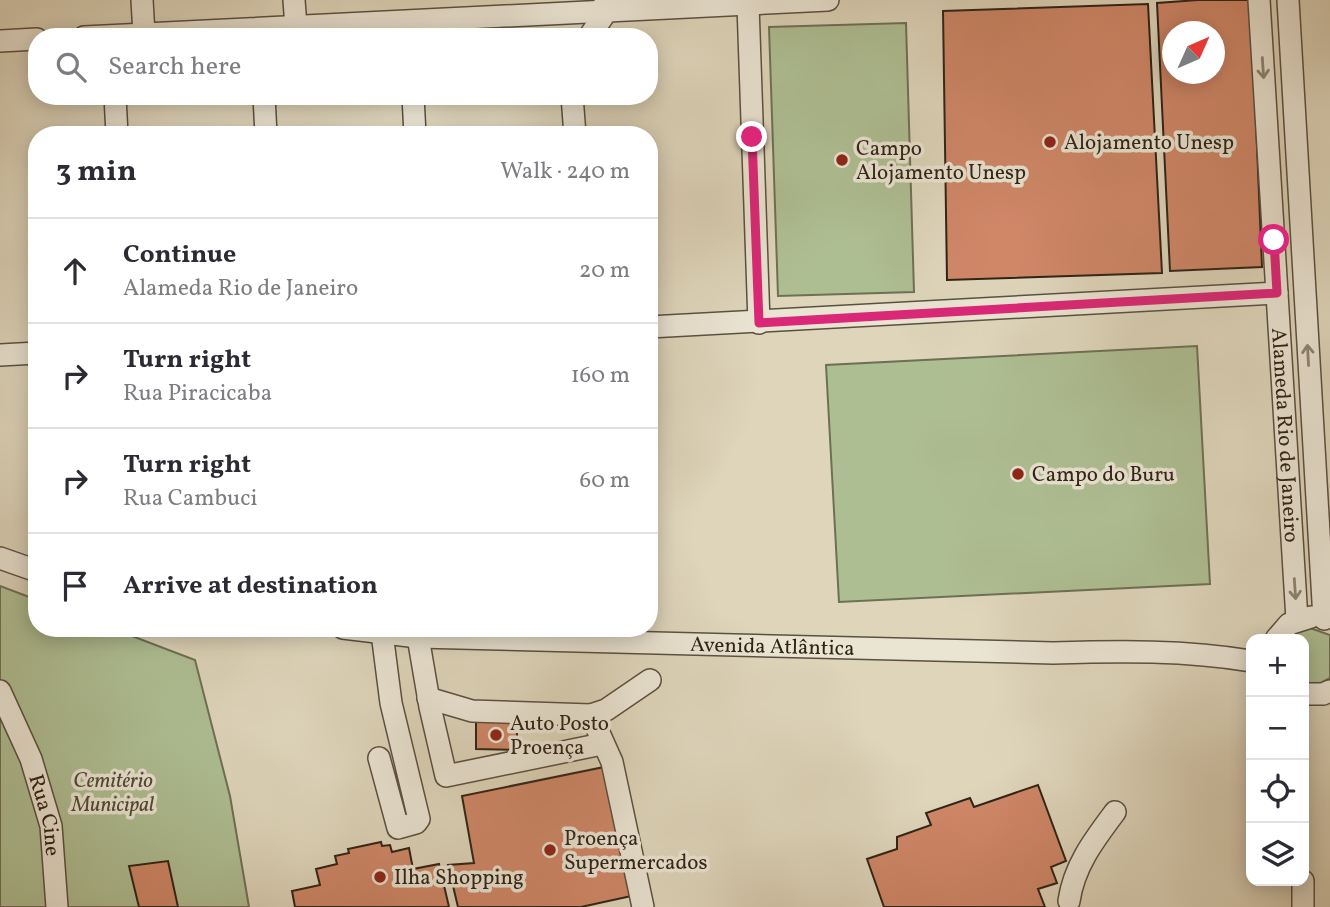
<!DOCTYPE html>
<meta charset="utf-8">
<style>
:root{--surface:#fff;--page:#f7f7f7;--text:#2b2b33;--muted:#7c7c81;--line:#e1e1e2}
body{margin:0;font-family:Vollkorn,serif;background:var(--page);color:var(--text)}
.controls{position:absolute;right:21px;bottom:21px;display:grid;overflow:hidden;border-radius:14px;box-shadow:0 4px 18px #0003}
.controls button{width:63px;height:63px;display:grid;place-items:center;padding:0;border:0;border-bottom:2px solid var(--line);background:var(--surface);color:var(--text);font:35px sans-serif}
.compass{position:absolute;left:1162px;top:21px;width:63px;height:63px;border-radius:50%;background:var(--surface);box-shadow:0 4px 18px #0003;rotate:45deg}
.stop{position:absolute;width:21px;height:21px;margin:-16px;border:5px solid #db2777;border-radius:50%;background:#fff}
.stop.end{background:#db2777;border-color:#fff;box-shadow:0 2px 7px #0008}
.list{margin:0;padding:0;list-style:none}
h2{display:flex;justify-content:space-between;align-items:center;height:91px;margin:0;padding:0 28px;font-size:30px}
h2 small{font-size:23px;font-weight:400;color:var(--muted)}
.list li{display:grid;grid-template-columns:46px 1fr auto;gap:21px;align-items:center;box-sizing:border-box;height:105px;padding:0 28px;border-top:2px solid var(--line)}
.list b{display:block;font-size:26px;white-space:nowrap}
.list p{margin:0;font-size:23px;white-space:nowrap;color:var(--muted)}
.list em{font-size:23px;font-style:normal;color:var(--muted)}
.icon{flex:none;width:38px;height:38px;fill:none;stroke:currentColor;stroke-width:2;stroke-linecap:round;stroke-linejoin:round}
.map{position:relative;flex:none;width:1330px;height:907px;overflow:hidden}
.search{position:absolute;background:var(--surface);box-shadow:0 4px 18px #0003;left:28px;top:28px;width:630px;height:77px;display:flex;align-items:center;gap:18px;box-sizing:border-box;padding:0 24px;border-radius:28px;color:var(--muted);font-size:26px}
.panel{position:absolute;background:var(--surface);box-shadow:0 4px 18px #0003;left:28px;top:126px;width:630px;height:511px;border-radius:28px}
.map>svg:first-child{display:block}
</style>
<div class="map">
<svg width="1330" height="907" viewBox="0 0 1330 907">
<rect width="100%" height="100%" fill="#ded5bb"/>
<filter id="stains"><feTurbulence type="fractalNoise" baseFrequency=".00286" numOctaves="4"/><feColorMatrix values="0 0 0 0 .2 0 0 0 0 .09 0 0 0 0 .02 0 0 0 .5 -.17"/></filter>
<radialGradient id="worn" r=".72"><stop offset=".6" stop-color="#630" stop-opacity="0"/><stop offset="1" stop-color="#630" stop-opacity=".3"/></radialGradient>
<!-- green -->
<path fill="#aebe93" stroke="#6e7055" stroke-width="2" d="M906 23 914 292 778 296 769 27Z
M1197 346 1210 584 839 602 826 365Z
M0 586 37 600V628H111L195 660 230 796 249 907H0Z
M1310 628 1330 635V678L1319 684H1304V639H1289L1301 630Z"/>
<!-- building -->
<path fill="#cf8768" stroke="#2f2317" stroke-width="2" fill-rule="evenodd" d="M1198 0H1251L1262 267 1170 271 1157 3ZM1172 32H1214V74H1172Z
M1148 4 1162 273 947 280 943 11Z
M476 721H517V750L476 749Z
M609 766 636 895 581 907H458L448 865 474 863 462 796Z
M1038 785 1066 861 1051 867 1057 883 1038 889 1045 907H884L867 859 897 849V837L931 825 926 813 970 798 974 807Z
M381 842 382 846 390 845 392 852 409 848 413 869 439 864 449 907H295L292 891 320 885 316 869 337 864 335 856 349 853 348 849Z
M168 861 178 907H139L129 866Z"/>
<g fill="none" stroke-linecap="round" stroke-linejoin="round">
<!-- minor casing -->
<g stroke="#5b5040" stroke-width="24">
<g id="minor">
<path d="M142 0 144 34"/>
<path d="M294 0 296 27"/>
<path id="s1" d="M1259 0 1297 620"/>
<path d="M1288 0 1324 619"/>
<path d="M748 5 759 323"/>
<path d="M84 37 828 0"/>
<path d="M589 37 606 12 605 2"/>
<path d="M0 41 37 39"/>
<path d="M115 96 117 135"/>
<path d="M264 96 266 135"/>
<path d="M413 96 415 135"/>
<path d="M572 96 575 135"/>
<path d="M649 327 1277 293"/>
<path d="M0 355 37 353"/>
<path d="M0 558 37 571"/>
<path id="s2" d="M343 628 418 637 1053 653C1120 651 1185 650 1251 661"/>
<path d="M418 637 430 707 446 776 602 744"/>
<path d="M1276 639 1289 624 1311 617"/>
<path id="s3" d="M0 691 31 759 51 826 57 907"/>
<path d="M1304 694H1323L1330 691"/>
<path d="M428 698 472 711 591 715"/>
<path d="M379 758 398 828 416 823 419 819 391 703 382 633"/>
<path d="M1303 881V907"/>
<path d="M1069 901C1074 866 1094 840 1115 812"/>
<path d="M643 907 612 762 591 715 606 710 650 680"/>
</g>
</g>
<!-- minor -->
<use href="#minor" stroke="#eae4d3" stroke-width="21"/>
</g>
<!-- one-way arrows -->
<defs><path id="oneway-shaft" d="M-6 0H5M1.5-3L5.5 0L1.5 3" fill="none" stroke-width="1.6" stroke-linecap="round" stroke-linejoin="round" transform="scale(1.75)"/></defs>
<g stroke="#8c8475">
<use href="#oneway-shaft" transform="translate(1263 68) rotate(86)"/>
<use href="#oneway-shaft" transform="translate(1308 355) rotate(-93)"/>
<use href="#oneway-shaft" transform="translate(1295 589) rotate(86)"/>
</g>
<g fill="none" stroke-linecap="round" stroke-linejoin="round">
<!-- route -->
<path stroke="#db2777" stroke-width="9" d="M752 137 759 323 1277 293 1274 240"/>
</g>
<!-- markers -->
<g fill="#8f2418" stroke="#eae4d3" stroke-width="2.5">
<circle cx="1050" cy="142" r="7"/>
<circle cx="842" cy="160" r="7"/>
<circle cx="1018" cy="474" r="7"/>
<circle cx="496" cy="735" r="7"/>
<circle cx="550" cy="850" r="7"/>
<circle cx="380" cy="877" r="7"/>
</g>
<g text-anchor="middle" stroke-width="7" stroke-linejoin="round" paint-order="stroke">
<!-- poi labels -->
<g font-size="21" fill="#2f2317" stroke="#eae4d3" text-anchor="start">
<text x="1064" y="149">Alojamento Unesp</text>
<text x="856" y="155">Campo<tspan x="856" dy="24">Alojamento Unesp</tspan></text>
<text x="1032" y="481">Campo do Buru</text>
<text x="510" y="730">Auto Posto<tspan x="510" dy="24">Proença</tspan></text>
<text x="564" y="845">Proença<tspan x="564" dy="24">Supermercados</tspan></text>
<text x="394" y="884">Ilha Shopping</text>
</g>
<!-- street labels -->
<g font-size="21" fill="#2f2317" stroke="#eae4d3">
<text dy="7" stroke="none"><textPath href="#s1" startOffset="436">Alameda Rio de Janeiro</textPath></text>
<text dy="7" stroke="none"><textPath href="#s2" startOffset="430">Avenida Atlântica</textPath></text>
<text dy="7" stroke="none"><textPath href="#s3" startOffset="133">Rua Cine</textPath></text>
</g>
<!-- park labels -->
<g font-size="21" font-style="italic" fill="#4f4a36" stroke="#eae4d3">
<text x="113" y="787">Cemitério<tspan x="113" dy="24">Municipal</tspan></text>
</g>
</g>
<rect width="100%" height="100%" filter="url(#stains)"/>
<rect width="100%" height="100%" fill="url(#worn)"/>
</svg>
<div class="controls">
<button>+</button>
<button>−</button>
<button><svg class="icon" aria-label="locate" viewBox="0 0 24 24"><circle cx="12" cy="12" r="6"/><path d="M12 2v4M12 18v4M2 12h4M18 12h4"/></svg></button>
<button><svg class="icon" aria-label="layers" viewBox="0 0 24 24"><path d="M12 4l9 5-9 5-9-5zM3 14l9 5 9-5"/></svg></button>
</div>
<svg class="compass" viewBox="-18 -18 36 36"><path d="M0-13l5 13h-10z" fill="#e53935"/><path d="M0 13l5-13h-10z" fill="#7c7c81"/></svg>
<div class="stop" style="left:1274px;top:240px"></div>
<div class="stop end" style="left:752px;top:137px"></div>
<div class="search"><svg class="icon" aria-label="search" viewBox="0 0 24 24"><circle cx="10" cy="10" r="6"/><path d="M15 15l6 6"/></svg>Search here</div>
<section class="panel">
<h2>3 min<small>Walk · 240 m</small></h2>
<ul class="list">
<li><svg class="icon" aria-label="ahead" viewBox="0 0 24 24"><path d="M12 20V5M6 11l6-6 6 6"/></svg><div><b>Continue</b><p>Alameda Rio de Janeiro</p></div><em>20 m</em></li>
<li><svg class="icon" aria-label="right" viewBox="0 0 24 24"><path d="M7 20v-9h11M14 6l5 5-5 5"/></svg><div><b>Turn right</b><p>Rua Piracicaba</p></div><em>160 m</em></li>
<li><svg class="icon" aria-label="right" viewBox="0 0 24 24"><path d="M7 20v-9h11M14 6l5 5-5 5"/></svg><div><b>Turn right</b><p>Rua Cambuci</p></div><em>60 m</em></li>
<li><svg class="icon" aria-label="arrive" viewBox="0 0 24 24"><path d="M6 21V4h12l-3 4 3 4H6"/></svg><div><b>Arrive at destination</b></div></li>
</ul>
</section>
</div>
